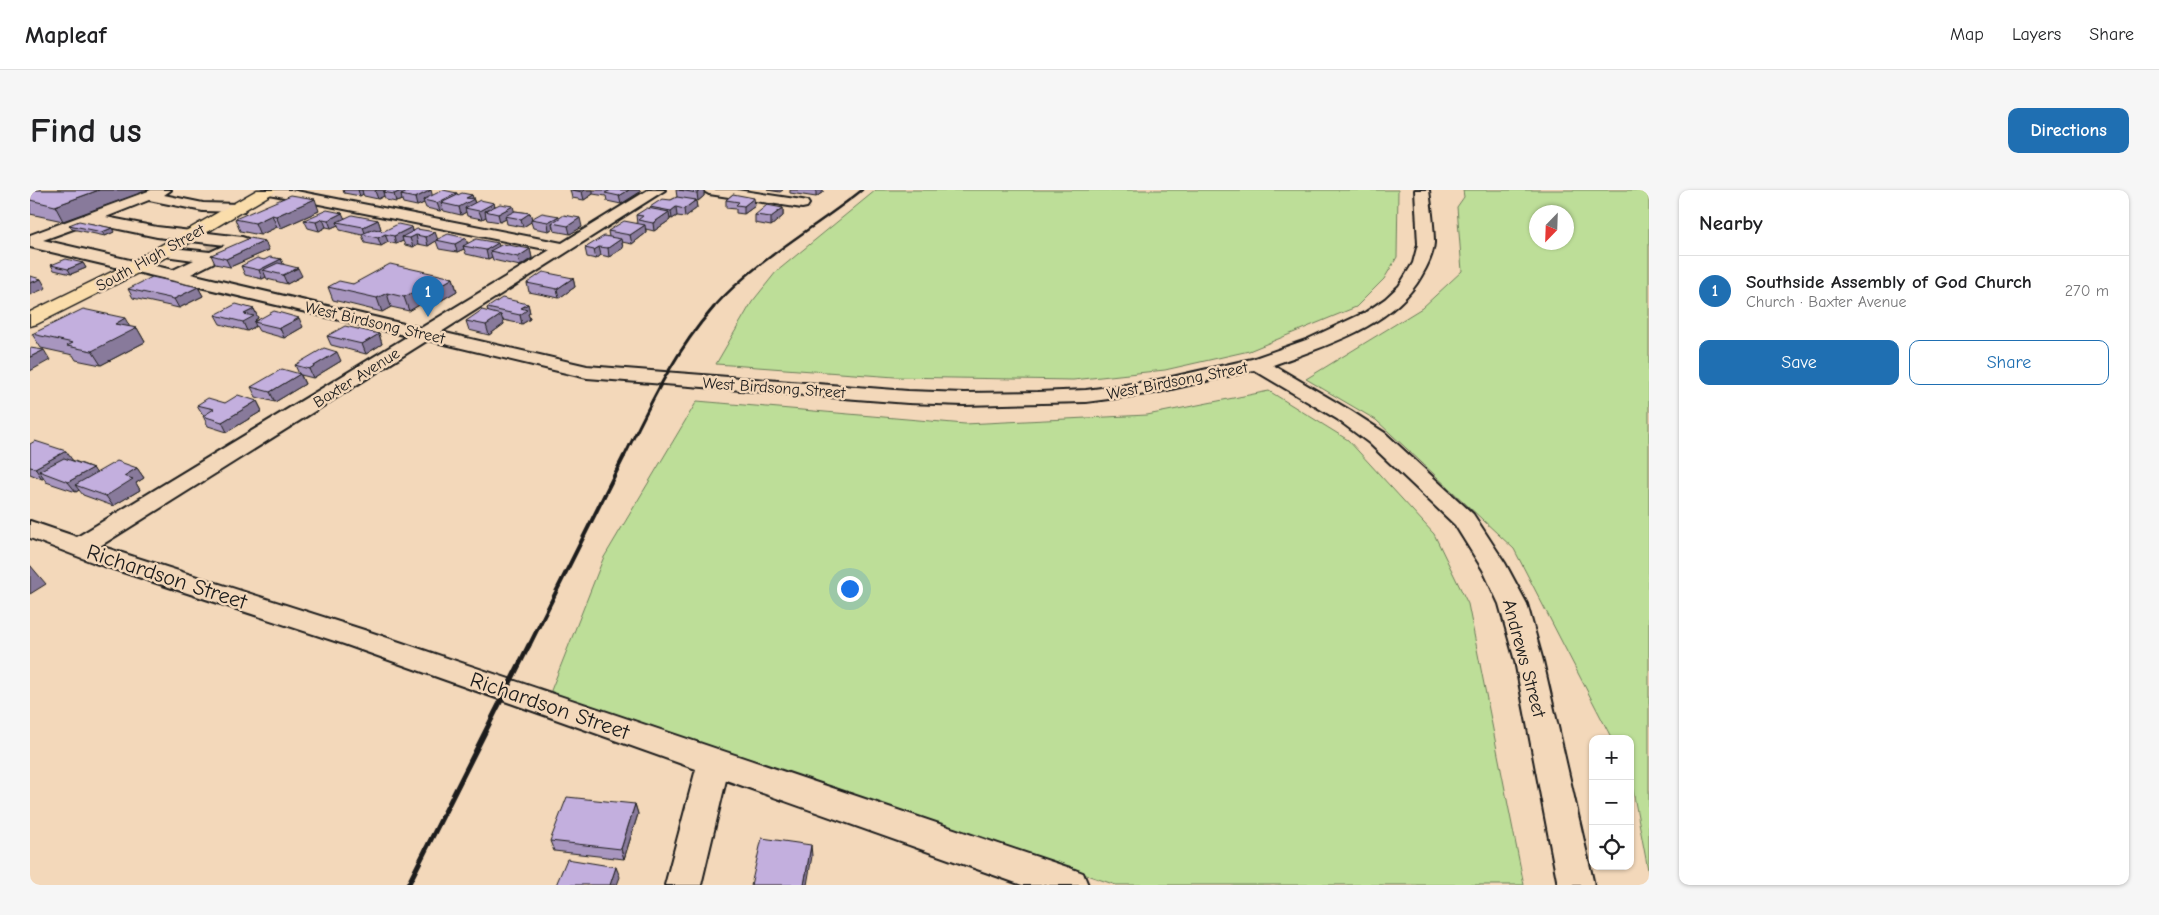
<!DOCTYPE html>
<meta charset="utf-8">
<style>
:root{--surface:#fff;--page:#f6f6f6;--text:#202124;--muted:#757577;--line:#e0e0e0;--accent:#1f6fb2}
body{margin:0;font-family:"Comic Neue",sans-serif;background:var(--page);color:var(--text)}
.controls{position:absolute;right:15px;bottom:15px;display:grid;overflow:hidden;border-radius:10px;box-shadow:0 1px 4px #0004}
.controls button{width:45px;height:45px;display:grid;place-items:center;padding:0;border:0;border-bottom:1px solid var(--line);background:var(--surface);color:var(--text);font:25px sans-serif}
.compass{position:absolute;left:1499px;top:15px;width:45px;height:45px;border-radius:50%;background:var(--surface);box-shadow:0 1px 4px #0004;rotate:203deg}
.you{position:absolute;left:819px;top:398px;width:18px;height:18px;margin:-12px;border:4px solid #fff;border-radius:50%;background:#1a73e8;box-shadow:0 0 0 8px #1a73e833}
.badge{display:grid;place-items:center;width:32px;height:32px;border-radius:50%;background:var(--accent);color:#fff;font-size:16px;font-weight:700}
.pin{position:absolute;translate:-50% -41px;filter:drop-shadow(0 1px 2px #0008)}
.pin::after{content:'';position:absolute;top:26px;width:18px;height:15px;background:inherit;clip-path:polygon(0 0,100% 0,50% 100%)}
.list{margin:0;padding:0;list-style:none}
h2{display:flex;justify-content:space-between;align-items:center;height:65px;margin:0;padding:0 20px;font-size:21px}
h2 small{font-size:16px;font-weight:400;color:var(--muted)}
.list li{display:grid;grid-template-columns:32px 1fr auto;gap:15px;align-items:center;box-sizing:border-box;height:70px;padding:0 20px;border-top:1px solid var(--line)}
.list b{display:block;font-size:19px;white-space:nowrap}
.list p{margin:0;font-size:16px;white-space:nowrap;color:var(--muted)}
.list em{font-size:16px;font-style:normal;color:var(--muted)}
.actions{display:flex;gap:10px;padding:15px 20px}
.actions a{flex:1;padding:11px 0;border:1px solid var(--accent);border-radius:10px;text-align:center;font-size:18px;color:var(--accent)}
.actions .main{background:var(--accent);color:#fff}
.icon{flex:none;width:28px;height:28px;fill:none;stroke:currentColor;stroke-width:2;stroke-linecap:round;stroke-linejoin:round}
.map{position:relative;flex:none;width:1619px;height:695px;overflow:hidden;border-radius:10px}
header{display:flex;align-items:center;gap:30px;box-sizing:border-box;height:70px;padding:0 25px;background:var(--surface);border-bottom:1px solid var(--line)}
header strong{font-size:24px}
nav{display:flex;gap:28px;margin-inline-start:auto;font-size:18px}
.intro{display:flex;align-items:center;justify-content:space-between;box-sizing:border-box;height:120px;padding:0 30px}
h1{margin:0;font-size:35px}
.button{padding:12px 22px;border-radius:10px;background:var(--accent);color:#fff;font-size:18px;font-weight:700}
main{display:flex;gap:30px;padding:0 30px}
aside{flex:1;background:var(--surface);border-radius:10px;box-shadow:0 1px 4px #0004}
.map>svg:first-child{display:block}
</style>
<header>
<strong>Mapleaf</strong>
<nav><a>Map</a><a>Layers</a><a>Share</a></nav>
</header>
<div class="intro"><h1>Find us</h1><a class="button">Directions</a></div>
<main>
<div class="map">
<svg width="1619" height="695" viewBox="0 0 1619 695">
<rect width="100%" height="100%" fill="#f3d8ba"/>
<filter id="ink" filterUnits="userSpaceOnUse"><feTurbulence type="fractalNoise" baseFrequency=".02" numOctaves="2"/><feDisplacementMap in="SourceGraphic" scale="10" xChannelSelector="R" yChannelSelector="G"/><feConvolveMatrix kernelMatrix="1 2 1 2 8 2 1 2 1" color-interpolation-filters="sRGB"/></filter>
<g filter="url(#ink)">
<!-- green -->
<path fill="#bdde98" stroke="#6c7d5a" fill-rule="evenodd" d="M846 0H1368L1367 67 1354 89 1326 117 1219 161 1135 180 1043 190 865 187 686 174 722 112 746 82Z
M1433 0H1619V685L1600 585V549H1582L1484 359 1346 230 1276 189 1392 118 1432 81 1427 17 1434 7ZM1506 22H1536V52H1506Z
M1239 201 1318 250 1404 344 1438 414 1494 695H1086L520 503 573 369 667 211 935 234 1117 225Z"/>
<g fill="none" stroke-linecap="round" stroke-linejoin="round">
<!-- minor-tunnel -->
<path stroke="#c8b29a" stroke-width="16" stroke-dasharray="16 8" stroke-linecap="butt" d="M178 60 188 54"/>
<!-- minor casing -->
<g stroke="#1c1c1c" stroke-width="4">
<path id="minor" d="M121 0H141L134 5 173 13 209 14 214 15 216 18 214 21 209 22 173 21 119 10 76 27 127 37 212 47 218 49 220 52 218 55 161 84 391 138 520 60 239 4 232 0H261L532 53 618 0H635L411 142 557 176 878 201 934 203 1008 202 1056 200 1124 191 1222 169 1276 150 1336 122 1355 109 1369 96 1383 73 1388 54 1385 0H1399C1401 17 1404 36 1404 53 1403 64 1398 75 1392 85 1364 136 1295 156 1243 175L1321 221 1355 243 1443 324 1475 373 1497 414 1513 471 1564 695H1528L1485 471 1469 414 1453 380 1425 335 1339 253 1307 229 1224 180 1124 203 1056 212 934 215 878 213 557 188 398 150 70 356 334 440 1040 678 1053 683 1058 695H992L696 590 671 695H635L666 579 314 454 65 373 0 348V331L47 347 378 146 0 57V45ZM60 33 127 47 195 55 180 62 133 57 127 59 125 62 127 65 164 70 143 80 13 50Z
M672 0H707L772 10 777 11 779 14 777 17 772 18 679 4Z"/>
</g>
<!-- major casing -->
<g stroke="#1c1c1c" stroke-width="3">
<path id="major" d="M227 0H246L243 3 114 80 7 134 0 136V122L102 72Z"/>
</g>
<!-- minor -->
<use href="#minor" fill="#f3d8ba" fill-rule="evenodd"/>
<!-- major -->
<use href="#major" fill="#faddab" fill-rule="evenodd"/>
<!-- rail-far3 -->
<path stroke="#1c1c1c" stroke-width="2.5" d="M683 118C726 70 782 40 832 0"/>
<!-- rail-far2 -->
<path stroke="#1c1c1c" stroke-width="3" d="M594 267C620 214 645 161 684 117"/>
<!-- rail-far1 -->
<path stroke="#1c1c1c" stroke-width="4" d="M499 456 594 266"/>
<!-- rail -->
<path stroke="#1c1c1c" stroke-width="5" d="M378 695 499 455"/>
</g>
<!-- wall -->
<path fill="#a896bf" stroke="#1c1c1c" d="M0 0H118L33 31 0 24Z
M313 0H378L379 2 402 6 442 5 445 13H464L465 16 484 21 500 23 502 29 529 26V28L552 37 540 44 524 41 523 38 519 41 503 38 501 32 493 37 477 34 476 29 470 32 457 30 456 27 452 29 437 26 436 22 431 25 414 21 413 19 410 21 396 18 394 13 387 16 373 13 372 10 366 12 356 10 354 6 348 9 334 6 333 4 330 6 314 3Z
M540 0H610V2L591 14 577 11 576 6 563 4 554 10 542 8Z
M646 0H674V6L668 11H666L667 18 655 27 647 26 642 29 640 28V30L624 41 616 39V43L602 54 592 52 593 58 579 67 571 65 566 69 557 67 555 58 579 47 578 41 607 34 606 25 620 18V17L641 10 647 7Z
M737 0H753L750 2Z
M760 0H793V2L786 7 760 3Z
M703 4 725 16 714 24 706 23V19L696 18V10Z
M753 18V26L741 36 725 33V25Z
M289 21 251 38 247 37 230 45 210 41 205 29Z
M312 23 314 28 348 30 351 39 348 40 354 41 382 37 383 41 405 42 407 50 436 48 437 53 500 59 502 68 490 76 463 70 462 67 458 69 436 64 434 59 427 62 409 59 406 51 398 56 388 54 383 57 375 55 373 51 366 54 358 52 351 56 335 53 332 45 310 40 308 35 301 38 296 37 289 41 278 38 274 30Z
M39 35 84 42 75 46 42 39Z
M239 60 200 77 185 74 181 65Z
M251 69 253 74 272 86 257 94 237 89 236 87 232 89 215 85 211 76 234 70Z
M53 73 56 78 41 84 24 80 21 75Z
M423 88 427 101 402 116 391 114 379 121 361 117 352 122 303 110 298 97 323 94Z
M543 88 545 97 529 108 499 102 497 93Z
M168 97 173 106 149 118 103 108 98 99Z
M498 114 500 123 498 124 500 129 492 134 473 130 474 134 459 145 439 140 436 131 458 122 457 118Z
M224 119 228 128 225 130 226 131 273 137 254 148 229 141 226 136 217 141 190 134 185 125Z
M100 137 107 138 115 152 71 175 46 170 43 165 11 158 2 144Z
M349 144 352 154 336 164 301 155 297 146Z
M311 171 283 188 271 185 275 194 245 212 226 207 221 197 269 184 265 175Z
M227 211 232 221 197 242 178 236 173 226 174 225H173L167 215Z
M0 254 63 278 66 283 107 278 114 288 106 293 110 300 83 316 53 305 49 300 46 302 16 292 14 288 12 289 0 284Z
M605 614 608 624 594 669 524 661 520 651Z"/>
<!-- shaded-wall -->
<path fill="#887a9b" stroke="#1c1c1c" d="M69 0H118L33 31 25 16Z
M328 0H332L333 4 330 6Z
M347 0H367L353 2 354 6 348 9 345 1Z
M373 0H378L380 6 371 5 372 10 366 12 364 4Z
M401 0 403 8 393 10 394 13 387 16 385 8Z
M555 0H563V4L554 10 552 2Z
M599 0H610V2L591 14 589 6Z
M671 0H674V6L668 11 667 3Z
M786 0H793V2L786 7Z
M427 3 429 11 411 13 413 19 410 21 407 13Z
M442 5 446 17 435 18 436 22 431 25 429 17 436 8Z
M724 8 725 16 714 24V16Z
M285 9 289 21 251 38 246 26Z
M666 10 667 18 655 27 654 19Z
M464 13 466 21H455L456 27 452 29 449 21Z
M483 16 485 24 475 26 476 29 470 32 468 24Z
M646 17 647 26 642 29 641 21Z
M753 18V26L741 36V27Z
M639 22 640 30 624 41 623 33Z
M312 23 316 31 307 32 308 35 301 38 298 30Z
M500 23 502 29H501V32L493 37 491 29Z
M242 25 247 37 230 45 225 33Z
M529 26 531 34 522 33 523 38 519 41 518 32Z
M550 28 552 37 540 44 538 36Z
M293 29 296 37 289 41 286 32Z
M348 30 351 39 336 46 333 37Z
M615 35 616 43 602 54 600 45Z
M382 37 384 45 372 47 373 51 366 54 364 46Z
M82 38 84 42 75 46 72 42Z
M405 42 408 50H406V51L398 56 396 47Z
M355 44 358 52 351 56 348 48Z
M386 45 388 54 383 57 380 48Z
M436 48 438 56H433L434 59 427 62 425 54Z
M591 49 593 58 579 67 578 58Z
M235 51 239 60 200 77 196 69Z
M468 53 471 62 460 61 462 67 458 69 456 60Z
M569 57 571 65 566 69 564 60Z
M500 59 502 68 490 76 488 67Z
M251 69 255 78 233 80 236 87 232 89 229 80Z
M53 73 56 78 41 84 38 79Z
M268 78 272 86 257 94 253 85Z
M423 88 427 101 402 116 398 103Z
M543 88 545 97 529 108 527 99Z
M11 89 16 98 0 105V93Z
M168 97 173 106 149 118 144 109Z
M387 100 391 114 379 121 374 107Z
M357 103 361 117 352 122 347 108Z
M498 114 500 123 498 124 500 129 492 134 490 125 491 118Z
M224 119 228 128 225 130 227 132H224L226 136 217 141 213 132 214 124Z
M471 125 474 134 459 145 456 135Z
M95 128 102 141 107 138 115 152 71 175 62 161 85 134Z
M269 128 273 137 254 148 250 138Z
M349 144 352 154 336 164 332 154Z
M14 160 20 170 0 181V167Z
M307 162 311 171 283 188 279 179Z
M270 184 275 194 245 212 240 202Z
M227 211 232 221 197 242 192 232Z
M36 261 43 271 9 281 14 288 12 289 5 278Z
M63 278 70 288 45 295 49 300 46 302 38 292Z
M107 278 114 288 106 293 110 300 83 316 76 306 94 286Z
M0 375 16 394 0 404Z
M605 614 608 624 594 669 591 659Z
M781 655 782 666 777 695H774Z
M586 677 590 687 587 695H580Z"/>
<!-- building -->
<path fill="#c3afde" stroke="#1c1c1c" d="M0 0H69L25 16 0 10Z
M358 0H373L364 4 353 2Z
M382 0H401L385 8 371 5Z
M413 0 427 3 407 13 393 10Z
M542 0H555L552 2Z
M581 0H599L589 6 575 3Z
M649 0H671L667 3Z
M432 3 442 5 436 8 444 9 429 17 411 13Z
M703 4 724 8 714 16 706 15 709 12 696 10Z
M261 5 285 9 246 26 242 25 225 33 205 29Z
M647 7 666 10 654 19 646 17 641 21 620 17 632 9 641 10Z
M450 10 464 13 449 21 435 18Z
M470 14 483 16 468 24 455 21Z
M737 15 753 18 741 27 725 25Z
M617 18 639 22 623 33 608 30 613 26 606 25Z
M297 20 312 23 298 30 293 29 286 32 274 30Z
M485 21 500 23 491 29 475 26Z
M512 23 529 26 518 32 501 29Z
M322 25 348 30 333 37 307 32Z
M534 25 550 28 538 36 522 33Z
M49 31 82 38 72 42 39 35Z
M594 31 615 35 600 45 578 41Z
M368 34 382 37 364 46 355 44 348 48 332 44 344 39 354 41Z
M387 39 405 42 396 47 386 45 380 48 372 47Z
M418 44 436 48 425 54 406 50Z
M574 46 591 49 578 58 569 57 564 60 555 58Z
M220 48 235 51 196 69 181 65Z
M446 49 468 53 456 60 433 56Z
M473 54 500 59 488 67 460 61Z
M240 67 251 69 229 80 211 76 227 68 234 70Z
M36 69 53 73 38 79 21 75Z
M248 73 268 78 253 85 233 80Z
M360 74 423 88 398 103 387 100 374 107 357 103 347 108 298 97 309 91 323 94Z
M513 82 543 88 527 99 497 93Z
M0 86 11 89 0 93Z
M122 87 168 97 144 109 98 99Z
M472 108 498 114 491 118 497 120 490 125 457 118Z
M206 114 224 119 214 124 224 126 213 132 185 125Z
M53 119 95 128 85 134 107 138 62 161 37 156 43 153 2 144Z
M452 120 471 125 456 135 436 131Z
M244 121 269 128 250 138 224 132Z
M315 136 349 144 332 154 297 146Z
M0 158 14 160 0 167Z
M294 158 307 162 279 179 265 175Z
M252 179 270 184 240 202 221 197Z
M208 205 227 211 192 232 173 226 184 219 167 215 178 208 195 213Z
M5 251 36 261 5 278 0 277V254Z
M34 268 63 278 38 292 9 281Z
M87 271 107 278 94 286 103 289 76 306 45 295Z
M537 607 605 614 591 659 520 651Z
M732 648 781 655 774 695H721Z
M537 669 586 677 580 695H526Z"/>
</g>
<g text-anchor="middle" stroke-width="5" stroke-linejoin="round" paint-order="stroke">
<!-- far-street labels -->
<g font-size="16" fill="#1c1c1c" stroke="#f3d8ba">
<text transform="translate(120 67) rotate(-29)" y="6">South High Street</text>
<text transform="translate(345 132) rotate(13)" y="6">West Birdsong Street</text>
<text transform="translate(326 187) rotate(-32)" y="6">Baxter Avenue</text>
<text transform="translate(1147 190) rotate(-11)" y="6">West Birdsong Street</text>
<text transform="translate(744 197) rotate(4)" y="6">West Birdsong Street</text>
</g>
<!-- street labels -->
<g font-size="19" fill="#1c1c1c" stroke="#f3d8ba">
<text transform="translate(1495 468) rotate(75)" y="7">Andrews Street</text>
</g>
<!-- near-street labels -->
<g font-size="22" fill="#1c1c1c" stroke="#f3d8ba">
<text transform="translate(137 386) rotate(18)" y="8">Richardson Street</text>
<text transform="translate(520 515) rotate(19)" y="8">Richardson Street</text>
</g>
</g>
</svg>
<div class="controls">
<button>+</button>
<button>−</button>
<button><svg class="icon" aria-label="locate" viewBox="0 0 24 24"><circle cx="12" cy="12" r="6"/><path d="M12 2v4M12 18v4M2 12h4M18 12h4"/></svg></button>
</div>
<svg class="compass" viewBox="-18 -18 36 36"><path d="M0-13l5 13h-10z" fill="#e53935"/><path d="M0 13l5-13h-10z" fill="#757577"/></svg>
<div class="you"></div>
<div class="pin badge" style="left:398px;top:127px">1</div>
</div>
<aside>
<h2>Nearby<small></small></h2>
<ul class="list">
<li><span class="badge">1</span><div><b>Southside Assembly of God Church</b><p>Church · Baxter Avenue</p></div><em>270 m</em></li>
</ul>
<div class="actions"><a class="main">Save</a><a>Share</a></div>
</aside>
</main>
